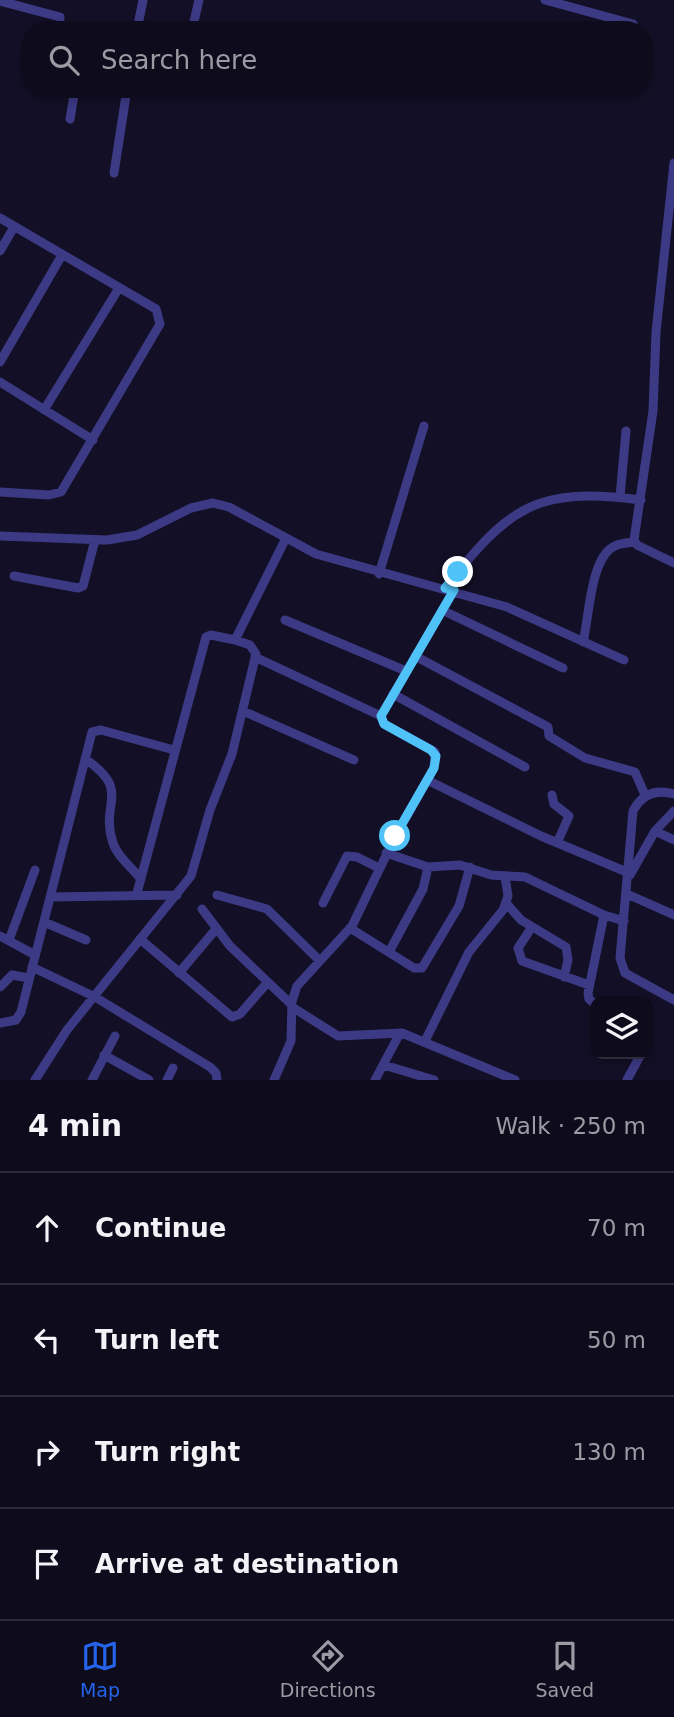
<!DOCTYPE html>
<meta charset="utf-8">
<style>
:root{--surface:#0e0b1c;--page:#1c1929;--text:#f1f3f6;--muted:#9b9ba3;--line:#2e2b3b;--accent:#2563eb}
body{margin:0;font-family:"DejaVu Sans",sans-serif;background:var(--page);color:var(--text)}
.controls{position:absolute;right:21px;bottom:21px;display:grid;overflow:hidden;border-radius:14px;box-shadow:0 4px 10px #0003}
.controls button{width:63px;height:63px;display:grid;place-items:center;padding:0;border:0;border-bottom:2px solid var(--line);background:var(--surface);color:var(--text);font:35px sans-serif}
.stop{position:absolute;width:21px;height:21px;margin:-16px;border:5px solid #4fc3f7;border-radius:50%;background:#fff}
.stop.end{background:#4fc3f7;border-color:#fff;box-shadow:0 2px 7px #0008}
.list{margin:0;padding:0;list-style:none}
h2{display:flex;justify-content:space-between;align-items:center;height:91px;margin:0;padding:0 28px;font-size:30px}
h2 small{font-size:23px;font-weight:400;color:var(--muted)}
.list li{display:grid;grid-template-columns:46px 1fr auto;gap:21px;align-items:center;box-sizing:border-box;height:112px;padding:0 28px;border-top:2px solid var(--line)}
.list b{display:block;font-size:26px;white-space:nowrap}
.list em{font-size:23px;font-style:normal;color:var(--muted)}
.icon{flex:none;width:38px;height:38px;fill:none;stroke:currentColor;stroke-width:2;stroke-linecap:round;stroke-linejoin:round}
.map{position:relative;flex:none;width:674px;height:1080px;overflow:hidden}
.search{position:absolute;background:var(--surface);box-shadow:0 4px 10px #0003;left:21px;right:21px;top:21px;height:77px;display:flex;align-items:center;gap:18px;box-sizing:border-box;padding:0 24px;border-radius:28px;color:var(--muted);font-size:26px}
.sheet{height:539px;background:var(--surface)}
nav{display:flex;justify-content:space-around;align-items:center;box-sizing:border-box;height:98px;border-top:2px solid var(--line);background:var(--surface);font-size:19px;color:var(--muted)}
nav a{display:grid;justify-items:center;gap:4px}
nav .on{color:var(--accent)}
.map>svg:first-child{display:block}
</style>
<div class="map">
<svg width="674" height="1080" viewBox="0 0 674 1080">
<rect width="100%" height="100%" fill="#130f26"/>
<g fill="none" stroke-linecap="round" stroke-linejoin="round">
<!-- minor -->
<path stroke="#3d3a85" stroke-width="9" d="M545 0 633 24
M0 1 60 17 59 30
M137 30 143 0
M192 30 199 0
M70 119 75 89
M674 163 656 332 653 411 634 540 637 545 674 563
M114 173 127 89
M0 218 156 309 160 324 61 492 49 495 0 492
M0 251 14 227
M0 362 62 255
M0 382 93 440
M44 410 119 288
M620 497 626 431
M0 536 107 540 137 535 191 508 213 503 229 507 316 554 507 607 624 660
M379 574 424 426
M14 576 78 588 83 586 95 540
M445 588C509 507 536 486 641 500
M442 610 563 668
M285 620 406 671
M583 642C589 619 590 560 613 547 619 543 628 543 635 542
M415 656 548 727 549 736 585 758 635 772 645 795
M255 657 381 716
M393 694 525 767
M243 711 354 760
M85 759C133 791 99 803 113 843 117 856 131 867 140 878
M427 780 541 836 629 873
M674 794C656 789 642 794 633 811L620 958 625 973 674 1000
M552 795 554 804 569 816 557 843
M655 831 674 840
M386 853 428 867 460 865 491 875 525 877 604 915 624 921
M630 875 655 831 674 811
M137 893 206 637 211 635 235 640 286 538
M627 894 674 915
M217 895 267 909 320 961
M50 897 177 895
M323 903 347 856 357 857 379 868
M506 903 521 920 566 947 568 960 564 977
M202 909 230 946 292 1005
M44 922 86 940
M532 927 518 948 522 961 589 985
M350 928 414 968H422L459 906 470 867
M0 936 35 955
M140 939 232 1017 240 1014 267 983
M9 940 35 870
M389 952 423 889 428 867
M32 967 95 997 210 1067 216 1073 217 1080
M179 973 216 929
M0 987 12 975 29 978
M595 1004 589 999 588 993 604 915
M292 1007 338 1036 402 1033 515 1080
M0 1023 16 1020 21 1012 92 732 101 730 174 750
M648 1030V1042
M425 1041 469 952 503 910 508 896 505 877
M104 1055 149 1080
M384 1065 434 1080
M35 1080 67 1030 191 876 210 810 232 754 256 654 250 645 235 640
M92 1080 115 1036
M167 1080 173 1068
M274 1080 291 1041 292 1001 297 986 352 926 395 837 434 768 435 752 384 724 381 716 454 590
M375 1080 400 1033
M627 1080 641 1054"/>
</g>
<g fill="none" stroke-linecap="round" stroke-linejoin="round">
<!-- route -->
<path stroke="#4fc3f7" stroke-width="9" d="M395 836 434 768 436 756 431 750 384 724 381 716 454 590 445 588 458 572"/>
</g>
</svg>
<div class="controls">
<button><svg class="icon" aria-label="layers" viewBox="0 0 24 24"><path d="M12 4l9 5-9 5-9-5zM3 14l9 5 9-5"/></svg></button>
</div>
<div class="stop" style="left:395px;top:836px"></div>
<div class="stop end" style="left:458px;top:572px"></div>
<div class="search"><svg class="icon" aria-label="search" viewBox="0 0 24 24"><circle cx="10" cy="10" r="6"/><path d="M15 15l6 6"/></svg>Search here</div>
</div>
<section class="sheet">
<h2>4 min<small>Walk · 250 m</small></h2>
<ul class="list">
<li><svg class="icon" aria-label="ahead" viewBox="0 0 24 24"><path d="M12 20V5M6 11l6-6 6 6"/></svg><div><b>Continue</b></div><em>70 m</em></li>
<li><svg class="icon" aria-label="left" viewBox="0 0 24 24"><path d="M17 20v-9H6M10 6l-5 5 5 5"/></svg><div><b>Turn left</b></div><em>50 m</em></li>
<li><svg class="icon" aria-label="right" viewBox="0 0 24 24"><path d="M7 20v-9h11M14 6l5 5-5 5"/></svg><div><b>Turn right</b></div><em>130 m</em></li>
<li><svg class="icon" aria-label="arrive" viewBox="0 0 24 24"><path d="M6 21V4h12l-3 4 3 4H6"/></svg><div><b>Arrive at destination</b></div></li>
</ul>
</section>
<nav>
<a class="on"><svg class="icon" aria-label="map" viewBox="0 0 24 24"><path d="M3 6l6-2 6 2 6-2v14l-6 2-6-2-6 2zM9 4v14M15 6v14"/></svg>Map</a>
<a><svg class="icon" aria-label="directions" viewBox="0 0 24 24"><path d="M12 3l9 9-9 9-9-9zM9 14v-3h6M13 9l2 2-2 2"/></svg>Directions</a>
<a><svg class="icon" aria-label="saved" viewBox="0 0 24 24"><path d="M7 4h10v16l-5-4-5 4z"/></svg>Saved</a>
</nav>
